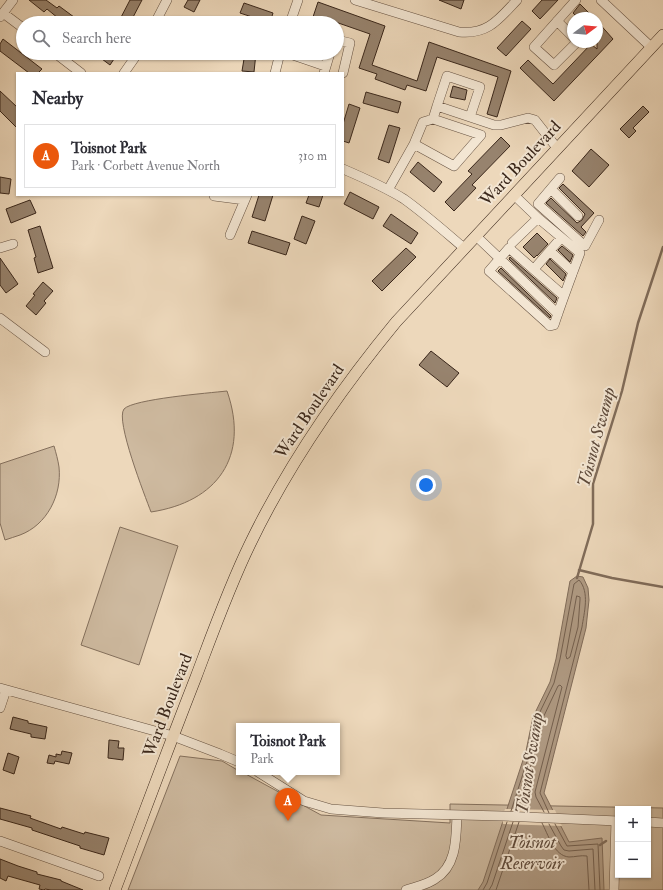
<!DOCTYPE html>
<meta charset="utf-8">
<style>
:root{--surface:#fff;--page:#f2f2f3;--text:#2b2b33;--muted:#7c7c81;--line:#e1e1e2;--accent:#ea580c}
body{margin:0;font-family:"IM FELL Double Pica",serif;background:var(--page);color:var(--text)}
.controls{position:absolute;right:12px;bottom:12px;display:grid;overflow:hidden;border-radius:0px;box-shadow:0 1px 3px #0004}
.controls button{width:36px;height:36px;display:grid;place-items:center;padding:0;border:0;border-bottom:1px solid var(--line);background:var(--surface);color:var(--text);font:20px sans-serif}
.compass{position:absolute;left:567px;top:12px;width:36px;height:36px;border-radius:50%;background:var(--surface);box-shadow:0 1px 3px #0004;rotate:74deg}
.you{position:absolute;left:426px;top:485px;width:14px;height:14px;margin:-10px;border:3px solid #fff;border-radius:50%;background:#1a73e8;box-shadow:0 0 0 6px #1a73e833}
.badge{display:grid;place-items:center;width:26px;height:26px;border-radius:50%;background:var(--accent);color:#fff;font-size:13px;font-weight:700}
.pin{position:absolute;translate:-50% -33px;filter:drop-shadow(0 1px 2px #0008)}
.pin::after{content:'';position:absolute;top:21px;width:14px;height:12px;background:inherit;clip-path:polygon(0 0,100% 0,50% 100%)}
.popup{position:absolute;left:236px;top:723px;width:104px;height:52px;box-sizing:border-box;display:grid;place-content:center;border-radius:0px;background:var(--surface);filter:drop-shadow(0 1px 3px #0005);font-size:13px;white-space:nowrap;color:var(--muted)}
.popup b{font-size:15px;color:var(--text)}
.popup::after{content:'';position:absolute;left:50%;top:100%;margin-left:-8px;border:8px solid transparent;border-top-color:var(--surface)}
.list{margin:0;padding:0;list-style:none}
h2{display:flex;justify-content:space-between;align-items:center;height:52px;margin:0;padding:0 16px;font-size:17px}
h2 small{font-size:13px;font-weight:400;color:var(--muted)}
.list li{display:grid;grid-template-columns:26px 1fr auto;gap:12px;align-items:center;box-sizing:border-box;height:64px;margin:0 8px 8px;padding:0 8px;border:1px solid var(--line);border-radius:0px}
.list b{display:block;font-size:15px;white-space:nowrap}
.list p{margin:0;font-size:13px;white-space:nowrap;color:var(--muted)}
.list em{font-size:13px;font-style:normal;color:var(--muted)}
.icon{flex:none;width:22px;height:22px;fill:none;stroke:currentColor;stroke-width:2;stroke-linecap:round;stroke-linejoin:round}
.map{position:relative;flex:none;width:663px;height:890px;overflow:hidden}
.search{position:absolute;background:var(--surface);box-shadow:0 1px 3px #0004;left:16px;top:16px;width:328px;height:44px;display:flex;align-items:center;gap:10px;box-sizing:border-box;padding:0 14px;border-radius:22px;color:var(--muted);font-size:15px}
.panel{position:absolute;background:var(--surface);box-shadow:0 1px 3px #0004;left:16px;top:72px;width:328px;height:124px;border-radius:0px}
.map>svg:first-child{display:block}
</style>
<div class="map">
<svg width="663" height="890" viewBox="0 0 663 890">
<rect width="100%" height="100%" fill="#edd8bb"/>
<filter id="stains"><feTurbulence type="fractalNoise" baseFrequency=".005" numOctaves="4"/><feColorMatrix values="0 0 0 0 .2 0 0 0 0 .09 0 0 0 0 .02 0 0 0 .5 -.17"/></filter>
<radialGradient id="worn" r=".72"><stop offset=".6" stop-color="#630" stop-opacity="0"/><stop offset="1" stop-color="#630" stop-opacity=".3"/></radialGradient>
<!-- green -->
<path fill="#cebaa0" stroke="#84705d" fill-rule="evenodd" d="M227 391C250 457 217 502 151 512 145 496 115 420 124 409 133 399 209 393 227 391Z
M54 446C56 453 58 460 59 467 62 495 47 525 20 535 15 537 10 538 5 540L0 523V464Z
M120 527 178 546 139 665 81 645Z
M180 756 222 761 239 771V772H242L321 815 450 823V804L663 808V890H128ZM618 809H648V875H618Z"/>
<!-- water -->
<path fill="#b09b84" stroke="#806c5a" d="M577 576 583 577 588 588 589 600 586 628 544 793 569 842 602 838 604 890H478L483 882 526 751 533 717 550 682 556 659 570 581Z"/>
<!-- pier -->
<path fill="#edd8bb" d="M505 809 555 810 562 826 503 824 502 818Z"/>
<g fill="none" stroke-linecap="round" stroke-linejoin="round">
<!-- shore -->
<path stroke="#74604f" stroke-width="1" d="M577 596 580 597V600L578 627 570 657 567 659 566 656Z
M511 811 530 752 537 718 554 683 560 659 574 584 579 580C590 592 584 613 582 627L540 793 549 813
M516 811 535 753 542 720 558 686 560 685 562 687 535 792 536 797 544 812
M542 823C548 834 554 856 569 857 575 857 581 855 587 856L589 890
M549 824 561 846 564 850 569 851 593 849 595 890
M555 824 567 846 598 844 600 890
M483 890 487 883 507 822
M489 890 492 885 513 822
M496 890 519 822"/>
<!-- stream -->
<path stroke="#806c5a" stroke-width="2.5" d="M579 570 612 578 663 587
M577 578 593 524V484L622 391 638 323 663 247
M600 845 606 841"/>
</g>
<!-- building -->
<path fill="#97836e" stroke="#39261a" d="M29 0H46L57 8 59 6 78 20 75 23H64L47 9 44 12Z
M130 0H142L130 23H118Z
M188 0H200L194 12 184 7Z
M439 0H464L461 9Z
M542 0H558L540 19 532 11Z
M318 2 385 26 372 65 417 81 429 42 511 71 497 117 487 114 498 77 437 57 426 91 407 85 405 90 375 79 377 74 359 68 370 34 324 18 323 23H311Z
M244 3 273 13 270 23 240 13Z
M580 4 594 18H578L573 13Z
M522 21 531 29 506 56 497 48Z
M597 21 613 39 554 101 520 68 528 60 553 84 591 44 597 49Z
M3 39 42 69 38 73H29L0 51V44Z
M94 53H112L116 56 110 65Z
M245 53H256L254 72 242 71Z
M453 86 467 90 465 100 450 97Z
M0 91 17 107V128L0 111Z
M366 92 401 102 398 113 363 103Z
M349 104 360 108 349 143 343 141V124Z
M643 106 649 112 633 128 636 131 629 138 620 129Z
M389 125 400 128 389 163 378 159Z
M501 137 510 146 472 185 476 188 454 211 445 202 472 174 468 171Z
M591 149 609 165 589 187 572 171Z
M418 162 442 182 434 192 410 172Z
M0 177 11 179 9 194 0 193Z
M563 184 594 213 581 227 586 232 583 236 546 203 551 198 577 223 582 220 585 214 559 188Z
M350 192 379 207 373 219 344 204Z
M259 195H273L265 221 252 217Z
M309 195H323L319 207 306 203Z
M30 200 36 213 11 223 6 209Z
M391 214 418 233 411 244 383 226Z
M302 216 315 221 306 244 294 239Z
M40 226 53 268 38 273 34 258 36 257 28 230Z
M252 231 290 243 286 255 248 243Z
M537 233 548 244 537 256V255L534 258 523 247Z
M562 246 573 255 570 262 558 250Z
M406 248 416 257 382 291 372 281Z
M510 257 557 298 555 303 509 259Z
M0 258 18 284 6 293 0 285Z
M550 259 566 274 563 281 546 264Z
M501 268 551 316 550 318 498 271Z
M43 282 53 291 44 301 46 303 36 315 26 306 35 295 33 294Z
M431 351 459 373 447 387 419 365Z
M13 717 28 721V723L47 727 45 739 31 737V734L10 729Z
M109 740 119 741 118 748H124L123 760 108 758Z
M62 751 72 753 69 764 55 761 54 764 47 763 49 755 56 757V754L61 755Z
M8 753 19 757 14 774 3 770Z
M0 808 31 816 30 818 61 829 62 827 84 834 85 832 109 838 104 855 80 848V846L32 830V828L0 819Z
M0 859 18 866 37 872V874L61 880V881L83 890H51L45 889 44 890 39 889 40 885 8 876 6 881 0 878Z"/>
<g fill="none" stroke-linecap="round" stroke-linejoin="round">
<!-- minor casing -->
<g stroke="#665242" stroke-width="10">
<path id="minor" d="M355 0 459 32C488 35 499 19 517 0
M576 0 534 47 554 65 577 42
M601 0 651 47
M3 13 23 28
M0 17 13 0
M557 21 573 37
M155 23 167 0
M290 23 298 0
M337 40 350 43 343 73
M55 53 81 73
M287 53 325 66
M124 73 138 53
M275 73 280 53
M324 73 330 53
M470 117 480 87 447 76 437 106 494 125H501L528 118 535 120 557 148
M433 119 423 122 414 144 454 166 481 135 433 119 437 106
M343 169C364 178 385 187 404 199 425 214 444 231 464 248
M560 178 538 204 585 246 599 220
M551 189 578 216
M388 190 414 144
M514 195 538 218 580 253C571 277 562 301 554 325L550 326 548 324 489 271 509 248 564 296
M214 196 245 200
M230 235 247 195
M476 236 558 314
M512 243 538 218
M0 248 13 244
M550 251 573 272
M534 269 561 238
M0 318 45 352
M0 688 173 736 220 754 239 762
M0 708 6 690
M258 772 304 801 331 809 383 813 502 816 618 821
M648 822 663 823
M0 841 99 876
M406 890C415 887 426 885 435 879 457 866 456 838 457 815
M614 890 616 821"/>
</g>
<!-- major casing -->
<g stroke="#39261a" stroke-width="12">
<path id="major" d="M115 890C142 819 168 748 196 677 213 632 229 587 250 544 289 463 340 390 396 322L663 35"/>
</g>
<!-- minor -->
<use href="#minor" stroke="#f3e6d3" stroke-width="9"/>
<!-- major -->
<use href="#major" stroke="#edd8bb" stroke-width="11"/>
</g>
<g text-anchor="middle" stroke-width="4" stroke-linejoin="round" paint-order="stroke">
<!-- street labels -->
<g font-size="17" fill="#39261a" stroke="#f3e6d3">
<text transform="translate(520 163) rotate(-47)" y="6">Ward Boulevard</text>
<text transform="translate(309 411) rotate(-56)" y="6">Ward Boulevard</text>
<text transform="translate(167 705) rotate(-69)" y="6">Ward Boulevard</text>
</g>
<!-- water labels -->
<g font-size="18" font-style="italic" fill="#5d493a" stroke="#f3e6d3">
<text transform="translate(596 437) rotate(-75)" y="6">Toisnot Swamp</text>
<text transform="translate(529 763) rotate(-81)" y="6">Toisnot Swamp</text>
<text x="532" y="848">Toisnot<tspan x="532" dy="21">Reservoir</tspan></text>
</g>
</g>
<rect width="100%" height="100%" filter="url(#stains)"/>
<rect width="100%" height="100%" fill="url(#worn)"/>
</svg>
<div class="controls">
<button>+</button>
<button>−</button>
</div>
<svg class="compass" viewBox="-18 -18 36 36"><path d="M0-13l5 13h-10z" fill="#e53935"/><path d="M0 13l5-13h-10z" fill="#7c7c81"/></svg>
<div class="you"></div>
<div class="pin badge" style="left:288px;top:821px">A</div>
<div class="popup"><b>Toisnot Park</b>Park</div>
<div class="search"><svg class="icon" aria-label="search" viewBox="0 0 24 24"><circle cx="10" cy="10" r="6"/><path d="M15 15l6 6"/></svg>Search here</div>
<section class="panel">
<h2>Nearby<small></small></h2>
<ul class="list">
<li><span class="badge">A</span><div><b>Toisnot Park</b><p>Park · Corbett Avenue North</p></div><em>310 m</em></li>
</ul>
</section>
</div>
